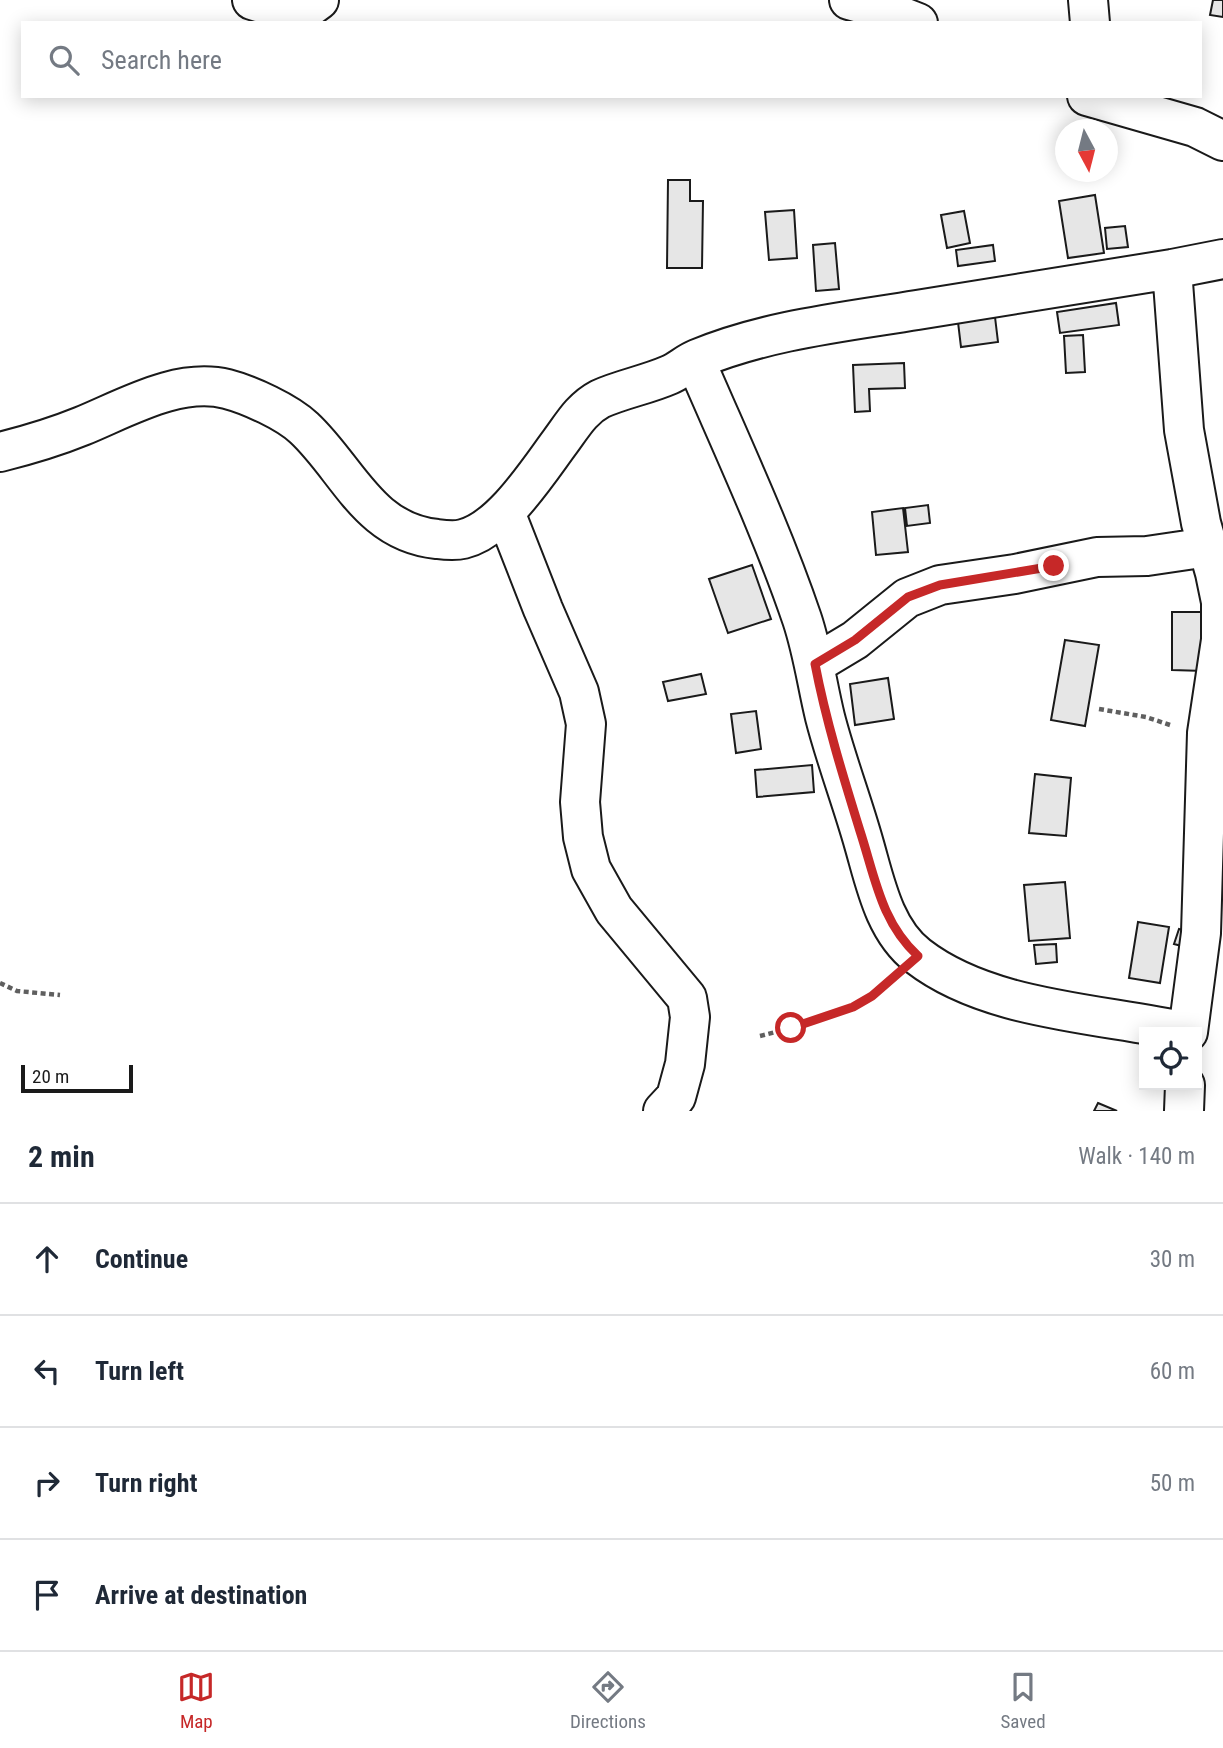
<!DOCTYPE html>
<meta charset="utf-8">
<style>
:root{--surface:#fff;--page:#f2f2f3;--text:#1f2937;--muted:#747a83;--line:#e0e1e3;--accent:#c62828}
body{margin:0;font-family:"Roboto Condensed",sans-serif;background:var(--page);color:var(--text)}
.controls{position:absolute;right:21px;bottom:21px;display:grid;overflow:hidden;border-radius:0px;box-shadow:0 4px 18px #0003}
.controls button{width:63px;height:63px;display:grid;place-items:center;padding:0;border:0;border-bottom:2px solid var(--line);background:var(--surface);color:var(--text);font:35px sans-serif}
.compass{position:absolute;left:1055px;top:119px;width:63px;height:63px;border-radius:50%;background:var(--surface);box-shadow:0 4px 18px #0003;rotate:173deg}
.scale{position:absolute;left:21px;bottom:18px;width:112px;box-sizing:border-box;padding-left:7px;border:4px solid #1a1a1a;border-top:0;font-size:19px;line-height:24px;white-space:nowrap;color:#1a1a1a;-webkit-text-stroke:5px #fff;paint-order:stroke}
.stop{position:absolute;width:21px;height:21px;margin:-16px;border:5px solid #c62828;border-radius:50%;background:#fff}
.stop.end{background:#c62828;border-color:#fff;box-shadow:0 2px 7px #0008}
.list{margin:0;padding:0;list-style:none}
h2{display:flex;justify-content:space-between;align-items:center;height:91px;margin:0;padding:0 28px;font-size:30px}
h2 small{font-size:23px;font-weight:400;color:var(--muted)}
.list li{display:grid;grid-template-columns:46px 1fr auto;gap:21px;align-items:center;box-sizing:border-box;height:112px;padding:0 28px;border-top:2px solid var(--line)}
.list b{display:block;font-size:26px;white-space:nowrap}
.list em{font-size:23px;font-style:normal;color:var(--muted)}
.icon{flex:none;width:38px;height:38px;fill:none;stroke:currentColor;stroke-width:2;stroke-linecap:round;stroke-linejoin:round}
.map{position:relative;flex:none;width:1223px;height:1111px;overflow:hidden}
.search{position:absolute;background:var(--surface);box-shadow:0 4px 18px #0003;left:21px;right:21px;top:21px;height:77px;display:flex;align-items:center;gap:18px;box-sizing:border-box;padding:0 24px;border-radius:0px;color:var(--muted);font-size:26px}
.sheet{height:539px;background:var(--surface)}
nav{display:flex;justify-content:space-around;align-items:center;box-sizing:border-box;height:98px;border-top:2px solid var(--line);background:var(--surface);font-size:19px;color:var(--muted)}
nav a{display:grid;justify-items:center;gap:4px}
nav .on{color:var(--accent)}
.map>svg:first-child{display:block}
</style>
<div class="map">
<svg width="1223" height="1111" viewBox="0 0 1223 1111">
<rect width="100%" height="100%" fill="#fff"/>
<!-- building -->
<path fill="#e6e6e6" stroke="#1a1a1a" stroke-width="2" d="M1213 0H1223V17L1210 15Z
M668 180H690V201H703L702 268H667Z
M1095 195 1104 253 1068 258 1059 201Z
M794 210 797 258 769 260 765 212Z
M964 211 970 243 947 248 941 215Z
M1125 226 1128 247 1107 249 1105 228Z
M835 243 839 289 816 291 813 245Z
M993 245 995 261 958 266 956 250Z
M1116 303 1119 325 1060 333 1057 312Z
M995 317 998 342 961 347 958 322Z
M1083 335 1085 372 1066 373 1064 336Z
M904 363 905 388 869 389 870 411 855 412 853 365Z
M928 505 930 523 907 526 905 508Z
M903 508 908 552 876 555 872 512Z
M752 565 771 619 728 633 709 579Z
M1172 612H1205L1204 671 1172 670Z
M1065 640 1099 645 1085 726 1051 720Z
M701 674 706 694 668 701 663 682Z
M888 678 894 719 855 725 850 684Z
M756 711 761 749 736 753 731 714Z
M812 765 814 792 757 797 755 770Z
M1035 774 1071 778 1066 836 1029 833Z
M1065 882 1070 938 1029 941 1024 885Z
M1138 922 1169 927 1160 983 1129 978Z
M1179 929 1198 934 1193 949 1174 944Z
M1056 944 1057 962 1036 964 1034 945Z
M1098 1103 1117 1111H1094Z"/>
<g fill="none" stroke-linecap="round" stroke-linejoin="round">
<!-- minor casing -->
<g stroke="#1a1a1a" stroke-width="42">
<path id="minor" d="M252 0 281 9 304 11 319 0
M849 0 888 11 918 23
M1088 0 1090 23
M1087 96 1195 127 1223 141
M1172 269 1184 430 1201 523 1215 573 1221 602V640L1207 733 1201 933 1188 1032
M695 360C732 446 772 531 802 619 813 652 817 684 825 717 836 760 852 801 864 844 875 882 884 930 918 956 989 1011 1101 1013 1186 1032
M0 452C28 445 55 437 82 426 126 408 178 377 227 389 250 395 287 412 304 428 348 469 368 532 437 539 445 540 455 541 463 539 501 530 537 473 560 442 572 426 581 409 600 399 622 389 646 385 669 375 679 371 687 363 697 359 767 330 843 322 917 310 1002 297 1087 283 1172 269L1223 259
M505 512 543 609 579 692 586 724 580 802 583 837 591 869 614 910 687 998 690 1017 685 1064 676 1097 663 1111
M815 664 855 640 907 598 940 585 1015 574 1097 557 1147 556 1208 547
M1184 1111 1185 1085"/>
</g>
<!-- path -->
<path stroke="#5f5f5f" stroke-width="4.5" stroke-dasharray="5 3.5" stroke-linecap="butt" d="M1099 709 1146 717 1170 725
M0 983 17 991 60 995
M760 1036C808 1024 852 1013 890 981"/>
<!-- minor -->
<use href="#minor" stroke="#fff" stroke-width="38"/>
</g>
<g fill="none" stroke-linecap="round" stroke-linejoin="round">
<!-- route -->
<path stroke="#c62828" stroke-width="9" d="M791 1028 853 1007 872 996 918 956C881 922 875 877 860 831 843 776 826 721 815 664L855 640 908 597 940 585 1054 566"/>
</g>
</svg>
<div class="controls">
<button><svg class="icon" aria-label="locate" viewBox="0 0 24 24"><circle cx="12" cy="12" r="6"/><path d="M12 2v4M12 18v4M2 12h4M18 12h4"/></svg></button>
</div>
<svg class="compass" viewBox="-18 -18 36 36"><path d="M0-13l5 13h-10z" fill="#e53935"/><path d="M0 13l5-13h-10z" fill="#747a83"/></svg>
<div class="scale">20 m</div>
<div class="stop" style="left:791px;top:1028px"></div>
<div class="stop end" style="left:1054px;top:566px"></div>
<div class="search"><svg class="icon" aria-label="search" viewBox="0 0 24 24"><circle cx="10" cy="10" r="6"/><path d="M15 15l6 6"/></svg>Search here</div>
</div>
<section class="sheet">
<h2>2 min<small>Walk · 140 m</small></h2>
<ul class="list">
<li><svg class="icon" aria-label="ahead" viewBox="0 0 24 24"><path d="M12 20V5M6 11l6-6 6 6"/></svg><div><b>Continue</b></div><em>30 m</em></li>
<li><svg class="icon" aria-label="left" viewBox="0 0 24 24"><path d="M17 20v-9H6M10 6l-5 5 5 5"/></svg><div><b>Turn left</b></div><em>60 m</em></li>
<li><svg class="icon" aria-label="right" viewBox="0 0 24 24"><path d="M7 20v-9h11M14 6l5 5-5 5"/></svg><div><b>Turn right</b></div><em>50 m</em></li>
<li><svg class="icon" aria-label="arrive" viewBox="0 0 24 24"><path d="M6 21V4h12l-3 4 3 4H6"/></svg><div><b>Arrive at destination</b></div></li>
</ul>
</section>
<nav>
<a class="on"><svg class="icon" aria-label="map" viewBox="0 0 24 24"><path d="M3 6l6-2 6 2 6-2v14l-6 2-6-2-6 2zM9 4v14M15 6v14"/></svg>Map</a>
<a><svg class="icon" aria-label="directions" viewBox="0 0 24 24"><path d="M12 3l9 9-9 9-9-9zM9 14v-3h6M13 9l2 2-2 2"/></svg>Directions</a>
<a><svg class="icon" aria-label="saved" viewBox="0 0 24 24"><path d="M7 4h10v16l-5-4-5 4z"/></svg>Saved</a>
</nav>
